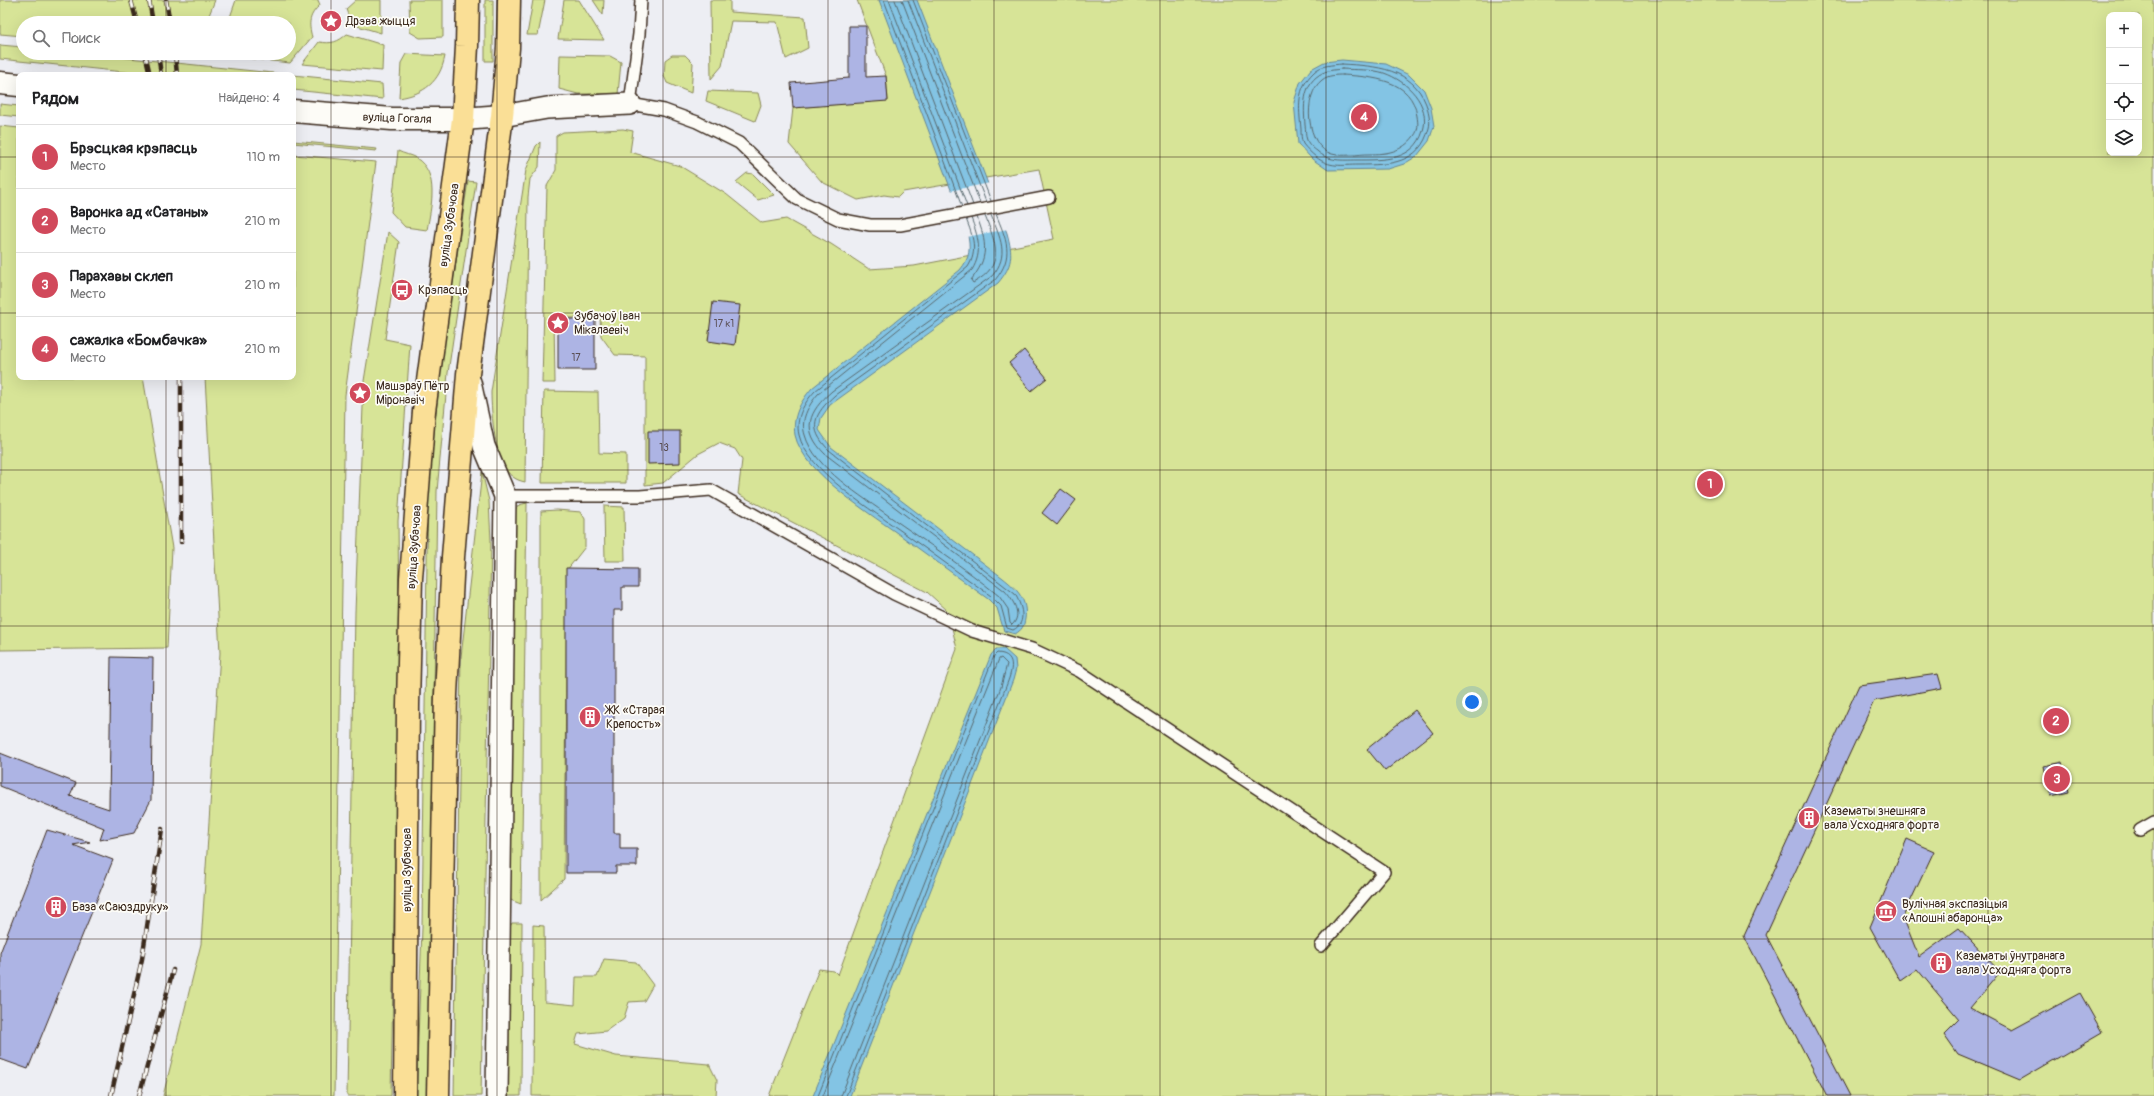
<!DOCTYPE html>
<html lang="ru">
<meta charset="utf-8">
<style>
:root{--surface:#fff;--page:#f6f6f6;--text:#202124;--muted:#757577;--line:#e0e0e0;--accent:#d1495b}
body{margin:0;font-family:Pangolin,sans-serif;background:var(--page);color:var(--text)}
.controls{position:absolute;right:12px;top:12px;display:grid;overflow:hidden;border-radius:8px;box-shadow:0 4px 16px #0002}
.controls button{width:36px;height:36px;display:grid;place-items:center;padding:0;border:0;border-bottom:1px solid var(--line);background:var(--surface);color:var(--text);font:20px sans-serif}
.you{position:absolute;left:1472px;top:702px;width:14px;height:14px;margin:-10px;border:3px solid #fff;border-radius:50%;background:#1a73e8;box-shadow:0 0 0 6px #1a73e833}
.badge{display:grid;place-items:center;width:26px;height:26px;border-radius:50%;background:var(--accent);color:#fff;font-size:13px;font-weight:700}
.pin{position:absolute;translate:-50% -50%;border:2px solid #fff;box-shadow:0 1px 4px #0006}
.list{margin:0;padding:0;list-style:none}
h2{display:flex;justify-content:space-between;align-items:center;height:52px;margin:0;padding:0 16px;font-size:17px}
h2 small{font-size:13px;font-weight:400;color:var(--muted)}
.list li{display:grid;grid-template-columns:26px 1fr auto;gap:12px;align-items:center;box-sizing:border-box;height:64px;padding:0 16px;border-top:1px solid var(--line)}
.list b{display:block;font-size:15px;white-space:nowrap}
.list p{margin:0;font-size:13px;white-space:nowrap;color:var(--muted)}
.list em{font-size:13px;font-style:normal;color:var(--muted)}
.icon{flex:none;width:22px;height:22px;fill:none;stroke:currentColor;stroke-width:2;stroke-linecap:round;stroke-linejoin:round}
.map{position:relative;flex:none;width:2154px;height:1096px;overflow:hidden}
.search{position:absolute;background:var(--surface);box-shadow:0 4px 16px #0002;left:16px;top:16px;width:280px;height:44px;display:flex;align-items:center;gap:10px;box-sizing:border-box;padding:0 14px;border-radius:22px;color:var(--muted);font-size:15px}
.panel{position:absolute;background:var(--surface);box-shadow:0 4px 16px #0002;left:16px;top:72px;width:280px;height:308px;border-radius:8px}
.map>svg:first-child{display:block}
</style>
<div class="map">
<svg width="2154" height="1096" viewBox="0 0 2154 1096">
<rect width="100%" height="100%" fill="#edeef3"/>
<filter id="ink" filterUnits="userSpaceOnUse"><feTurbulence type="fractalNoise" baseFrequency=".025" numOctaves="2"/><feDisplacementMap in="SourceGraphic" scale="8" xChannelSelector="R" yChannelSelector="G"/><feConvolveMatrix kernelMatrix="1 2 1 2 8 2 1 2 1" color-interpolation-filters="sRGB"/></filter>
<g filter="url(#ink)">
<!-- green -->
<path fill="#d7e497" stroke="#89875a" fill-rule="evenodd" d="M0 0H215L206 23H23V36L0 34Z
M236 0H318L320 5C309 15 308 23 312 37L290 63 219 55 218 53H289V23H228Z
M356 0H381V33L351 24 346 9Z
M409 0H443V37L420 38 410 32Z
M485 0H493V61H485Z
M533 0H545L538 35H527Z
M564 0H579L604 40 558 39Z
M593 0H604L603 15Z
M710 0H730V12L805 17 808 48 786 59 777 22 731 21 722 66 711 79Z
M857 0H2154V1096H769L819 969 834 971 838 975 957 649 948 611 927 592 738 494 742 460 735 449 719 443 698 454 663 483 645 485V356L615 355 601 336 600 318H554L555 383H542L547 186 556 170V136L563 132 623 129 633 131 630 152 680 166 726 194 762 223 786 219 831 244 869 269 914 266 1054 239 1039 169 903 192 898 197 884 195 858 200 822 182 789 144 793 108 888 100 886 76ZM2109 15H2139V153H2109Z
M347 34 383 45 382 71 302 64 319 42C332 44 338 42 347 34Z
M0 45 23 47V53H80L292 75H153L0 59Z
M406 54 445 56C440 82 424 94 399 98L401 63Z
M560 55 610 56 621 62 618 94H578L559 89Z
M672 55H685L693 63 691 93 667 83 664 76 665 60Z
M293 75 382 84 383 99 293 90Z
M708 91 758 93 761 105 755 121 706 101Z
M0 104 19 106V117L0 115Z
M0 126 19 128V377H143L172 548 167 648 0 650Z
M293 141 377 149 376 151 293 143Z
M540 142 539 167 530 179 528 197 525 482C521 481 517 480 513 477 495 466 491 412 491 392L526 170 536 146Z
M398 151C404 154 411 155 416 158 440 173 431 207 427 230L405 227 391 212Z
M293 155 376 162 345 395 334 1096H163L201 944 220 653 205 377H293Z
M747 173 753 174 774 195 758 200 736 182Z
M468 181 476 182 448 373 437 491 428 1096H416L422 928 428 489 442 356Z
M388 232 399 242 385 339 410 344 398 521 399 615 391 1096H347L355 612 364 381Z
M544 391 598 392 599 453 626 454V483H542Z
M482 472 489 501 491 541 481 1096H454L461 657Z
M527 503 521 904 508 899 511 515 519 505Z
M604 506 624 507 625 561H605Z
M557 510 581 512 585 519V547L567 570 564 879 541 900V511Z
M512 923H522L521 1096H506L507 932Z
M533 925 544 926 545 1002 575 1005 576 977H597L604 959 636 962 653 985 644 1001 629 1002 624 1018 606 1031 578 1034 575 1044 616 1056 709 1064 717 1080 716 1096H532Z"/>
<!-- water -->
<path fill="#83c4e4" stroke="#668695" d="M879 0H917L1007 233C1013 255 1013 265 998 283L830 405 821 418 819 430 831 447 1003 578C1017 589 1028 600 1025 619 1024 626 1022 630 1015 634L1004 631 997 608 988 599C960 579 932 558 904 538 874 516 803 473 795 435 792 417 800 402 812 388L960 270C970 258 971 248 967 232Z
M1342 60 1386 64 1409 75 1424 90 1431 108 1434 126 1429 141 1417 156 1404 164 1388 169 1328 170 1312 159 1298 144 1294 102 1300 83 1311 69 1324 62Z
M996 649H1004L1015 659 1016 669 1013 680 850 1096H813L991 655Z"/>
<!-- pier -->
<path fill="#edeef3" d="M990 183 1008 229 966 237 949 191Z"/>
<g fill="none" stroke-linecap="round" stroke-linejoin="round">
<!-- shore -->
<path stroke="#58686d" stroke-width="1" d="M884 0 962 207
M889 0 967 206
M895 0 973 205
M902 0 980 203
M908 0 986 202
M913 0 991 201
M1342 64C1376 66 1412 68 1426 104 1428 111 1431 121 1429 128 1420 164 1389 165 1359 165 1341 165 1330 168 1316 157 1312 154 1306 148 1303 144 1301 140 1301 133 1301 129 1299 107 1296 89 1314 72 1321 65 1332 65 1342 64Z
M1342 69C1355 70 1372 69 1384 73 1407 81 1431 104 1423 131 1414 161 1383 160 1357 160 1342 160 1329 162 1317 151 1314 149 1308 144 1307 140 1305 136 1306 129 1305 125 1304 108 1302 86 1319 75 1326 70 1334 70 1342 69Z
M1343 75C1372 77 1412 79 1417 116 1418 123 1419 130 1414 136 1402 152 1387 154 1369 154 1358 154 1343 157 1332 154 1306 147 1302 95 1322 80 1328 75 1336 75 1343 75Z
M977 217C987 243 989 258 971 280L973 283C1006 265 996 244 985 216
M971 218C978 236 983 252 972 270L818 394C808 406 800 420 805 435 814 468 863 497 889 516 926 542 964 567 999 596L1008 609 1010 623 1012 625C1023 615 1013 600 1005 591L825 454C801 430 808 412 832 391L992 276C1010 255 1000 238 991 215
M966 219C973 236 978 251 968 267L815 391C804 403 795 418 799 435 807 471 875 512 904 533 933 554 962 575 991 596L1001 606 1007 628 1013 630C1028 623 1021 604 1015 594L829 450C807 428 814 414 835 395L995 280C1015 256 1006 239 996 214
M818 1096 994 656 997 653C1020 654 1010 676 1005 689L846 1096
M823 1096 999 659 1001 658 1007 664 1001 687 841 1096"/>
</g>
<!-- building -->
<path fill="#adb4e4" stroke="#3b2a1e" d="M849 26H866V77L886 76 888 101 793 108 791 83 849 78Z
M713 302 740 305 735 345 708 341Z
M558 319H595V370H558Z
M1024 350 1047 378 1031 391 1009 363Z
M648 431H680V463L648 464Z
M1061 489 1076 500 1057 525 1042 513Z
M566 568 638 569V587H622V610H614V833H620V849H637V866H616V873H566Z
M111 657 153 658 151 800 134 833 100 840 104 828 0 786V753L76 783 70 796 109 809Z
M1938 674 1942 688 1874 701 1766 935 1850 1096H1827L1744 936 1859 685Z
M1415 710 1433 733 1385 771 1367 749Z
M2062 762 2069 792 2051 796 2044 766Z
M47 830 90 842 73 845 113 860 28 1069 0 1059V953Z
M1907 839 1934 851 1903 917 1919 957 1959 928 2000 972 1970 1008 2012 1030 2080 993 2102 1032 2020 1080 1958 1054 1944 1034 1959 1019 1917 969 1900 981 1870 927Z"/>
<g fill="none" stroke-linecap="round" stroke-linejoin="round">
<!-- service casing -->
<g stroke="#3b2a1e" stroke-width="14">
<path id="service" d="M641 0 639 34 630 104 664 110 697 122 739 143 797 199 838 219 870 225H900L1049 197
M505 496H640L711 490 894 594 972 631 1032 649 1079 671 1384 872 1321 946
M2140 830 2154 822"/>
</g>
<!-- minor casing -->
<g stroke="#3b2a1e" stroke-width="24">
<path id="minor" d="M502 116 547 108 630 104
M470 382 484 446 505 496 497 1096"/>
</g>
<!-- secondary casing -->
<g stroke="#3b2a1e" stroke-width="25">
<path id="secondary" d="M0 83 19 85
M293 111 392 119H463L502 116"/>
</g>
<!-- trunk casing -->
<g stroke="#3b2a1e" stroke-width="25">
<path id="trunk" d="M405 1096 408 705 411 578 424 411 463 119 467 46 468 0
M438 1096 446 695 453 557 468 374 502 116 508 48 509 0"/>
</g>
<!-- service -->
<use href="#service" stroke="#fdfcf7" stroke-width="11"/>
<!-- minor -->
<use href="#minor" stroke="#fdfcf7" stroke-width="21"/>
<!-- secondary -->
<use href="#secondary" stroke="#fdfcf7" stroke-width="22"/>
<!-- trunk -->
<use href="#trunk" stroke="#fadf96" stroke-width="22"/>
<!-- rail casing -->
<g stroke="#3b2a1e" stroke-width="4.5">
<path id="rail" d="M131 0 137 23
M149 0 153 23
M166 0 170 23
M145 53 150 75
M158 53 161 75
M175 53 177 75
M181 377V542
M111 1096 142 959 162 829
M139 1096 173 970"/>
</g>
<!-- rail -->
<use href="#rail" stroke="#fdfcf7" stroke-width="3" stroke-dasharray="9" stroke-linecap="butt"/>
</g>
</g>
<!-- grid -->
<path fill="none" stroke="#3b2a1e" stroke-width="1" stroke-opacity="0.55" d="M166 0V23M331 0V1096M497 0V1096M663 0V1096M828 0V1096M994 0V1096M1160 0V1096M1326 0V1096M1491 0V1096M1657 0V1096M1823 0V1096M1988 0V1096M166 53V75M0 157H19M293 157H2154M0 313H19M293 313H2154M166 377V1096M0 470H2154M0 626H2154M0 783H2154M0 939H2154"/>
<!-- icons -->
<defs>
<g id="sight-disc" transform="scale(1.15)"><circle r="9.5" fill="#d1495b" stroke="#fdfcf7"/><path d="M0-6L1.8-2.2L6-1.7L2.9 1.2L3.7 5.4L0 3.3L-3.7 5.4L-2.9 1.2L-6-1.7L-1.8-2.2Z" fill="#fff"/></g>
<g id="bus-disc" transform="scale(1.15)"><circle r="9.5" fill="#d1495b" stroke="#fdfcf7"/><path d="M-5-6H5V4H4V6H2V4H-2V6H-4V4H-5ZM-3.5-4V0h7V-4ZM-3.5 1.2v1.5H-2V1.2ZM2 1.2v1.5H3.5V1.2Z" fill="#fff"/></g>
<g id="building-disc" transform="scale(1.15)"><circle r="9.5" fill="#d1495b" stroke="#fdfcf7"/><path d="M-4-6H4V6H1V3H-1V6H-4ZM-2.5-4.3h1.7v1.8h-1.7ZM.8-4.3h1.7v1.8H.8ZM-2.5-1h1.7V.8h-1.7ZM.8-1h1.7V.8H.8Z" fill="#fff"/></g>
<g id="museum-disc" transform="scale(1.15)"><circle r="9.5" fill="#d1495b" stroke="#fdfcf7"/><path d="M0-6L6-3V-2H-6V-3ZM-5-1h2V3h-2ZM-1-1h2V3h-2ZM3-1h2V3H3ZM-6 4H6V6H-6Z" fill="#fff"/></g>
</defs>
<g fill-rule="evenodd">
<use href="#sight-disc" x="331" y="21"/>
<use href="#bus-disc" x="402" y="290"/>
<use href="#sight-disc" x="558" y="323"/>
<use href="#sight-disc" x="360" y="393"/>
<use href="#building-disc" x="590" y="717"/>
<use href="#building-disc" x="1809" y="818"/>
<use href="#building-disc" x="56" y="907"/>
<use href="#museum-disc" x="1886" y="911"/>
<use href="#building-disc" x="1941" y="963"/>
</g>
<g text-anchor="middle" stroke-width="3.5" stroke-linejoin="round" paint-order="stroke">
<!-- number labels -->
<g font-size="10" fill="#584c50">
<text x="724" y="327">17 к1</text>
<text x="576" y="361">17</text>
<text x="664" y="451">13</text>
</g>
<!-- poi labels -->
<g font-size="12" fill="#3b2a1e" stroke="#fdfcf7" text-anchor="start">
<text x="346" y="25">Дрэва жыцця</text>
<text x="418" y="294">Крэпасць</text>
<text x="574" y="320">Зубачоў Іван<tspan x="574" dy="14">Мікалаевіч</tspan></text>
<text x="376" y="390">Машэраў Пётр<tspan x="376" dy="14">Міронавіч</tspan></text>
<text x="606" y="714">ЖК «Старая<tspan x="606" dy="14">Крепость»</tspan></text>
<text x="1824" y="815">Казематы знешняга<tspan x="1824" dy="14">вала Усходняга форта</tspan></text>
<text x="1902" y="908">Вулічная экспазіцыя<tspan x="1902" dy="14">«Апошні абаронца»</tspan></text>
<text x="72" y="911">База «Саюздруку»</text>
<text x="1956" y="960">Казематы ўнутранага<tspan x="1956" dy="14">вала Усходняга форта</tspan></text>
</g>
<!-- street labels -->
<g font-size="12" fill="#3b2a1e" stroke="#fdfcf7">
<text transform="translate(397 118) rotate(2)" y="4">вуліца Гогаля</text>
<text transform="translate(449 225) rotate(-82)" y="4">вуліца Зубачова</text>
<text transform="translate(414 547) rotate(-86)" y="4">вуліца Зубачова</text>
<text transform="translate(407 870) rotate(-90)" y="4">вуліца Зубачова</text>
</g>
</g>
</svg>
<div class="controls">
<button>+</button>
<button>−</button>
<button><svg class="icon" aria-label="locate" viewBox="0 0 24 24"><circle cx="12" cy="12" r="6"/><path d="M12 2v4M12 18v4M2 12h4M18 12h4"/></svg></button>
<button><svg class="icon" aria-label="layers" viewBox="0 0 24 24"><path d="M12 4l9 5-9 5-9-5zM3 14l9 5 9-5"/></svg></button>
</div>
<div class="you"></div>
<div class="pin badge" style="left:1710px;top:484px">1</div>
<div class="pin badge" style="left:2056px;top:721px">2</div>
<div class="pin badge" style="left:2057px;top:779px">3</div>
<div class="pin badge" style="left:1364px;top:117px">4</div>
<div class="search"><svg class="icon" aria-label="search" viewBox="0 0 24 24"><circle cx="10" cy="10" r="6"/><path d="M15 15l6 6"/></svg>Поиск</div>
<section class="panel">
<h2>Рядом<small>Найдено: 4</small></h2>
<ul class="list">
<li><span class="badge">1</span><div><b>Брэсцкая крэпасць</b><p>Место</p></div><em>110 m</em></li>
<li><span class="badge">2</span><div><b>Варонка ад «Сатаны»</b><p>Место</p></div><em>210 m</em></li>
<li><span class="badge">3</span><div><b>Парахавы склеп</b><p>Место</p></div><em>210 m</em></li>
<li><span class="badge">4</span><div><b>сажалка «Бомбачка»</b><p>Место</p></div><em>210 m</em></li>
</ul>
</section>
</div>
